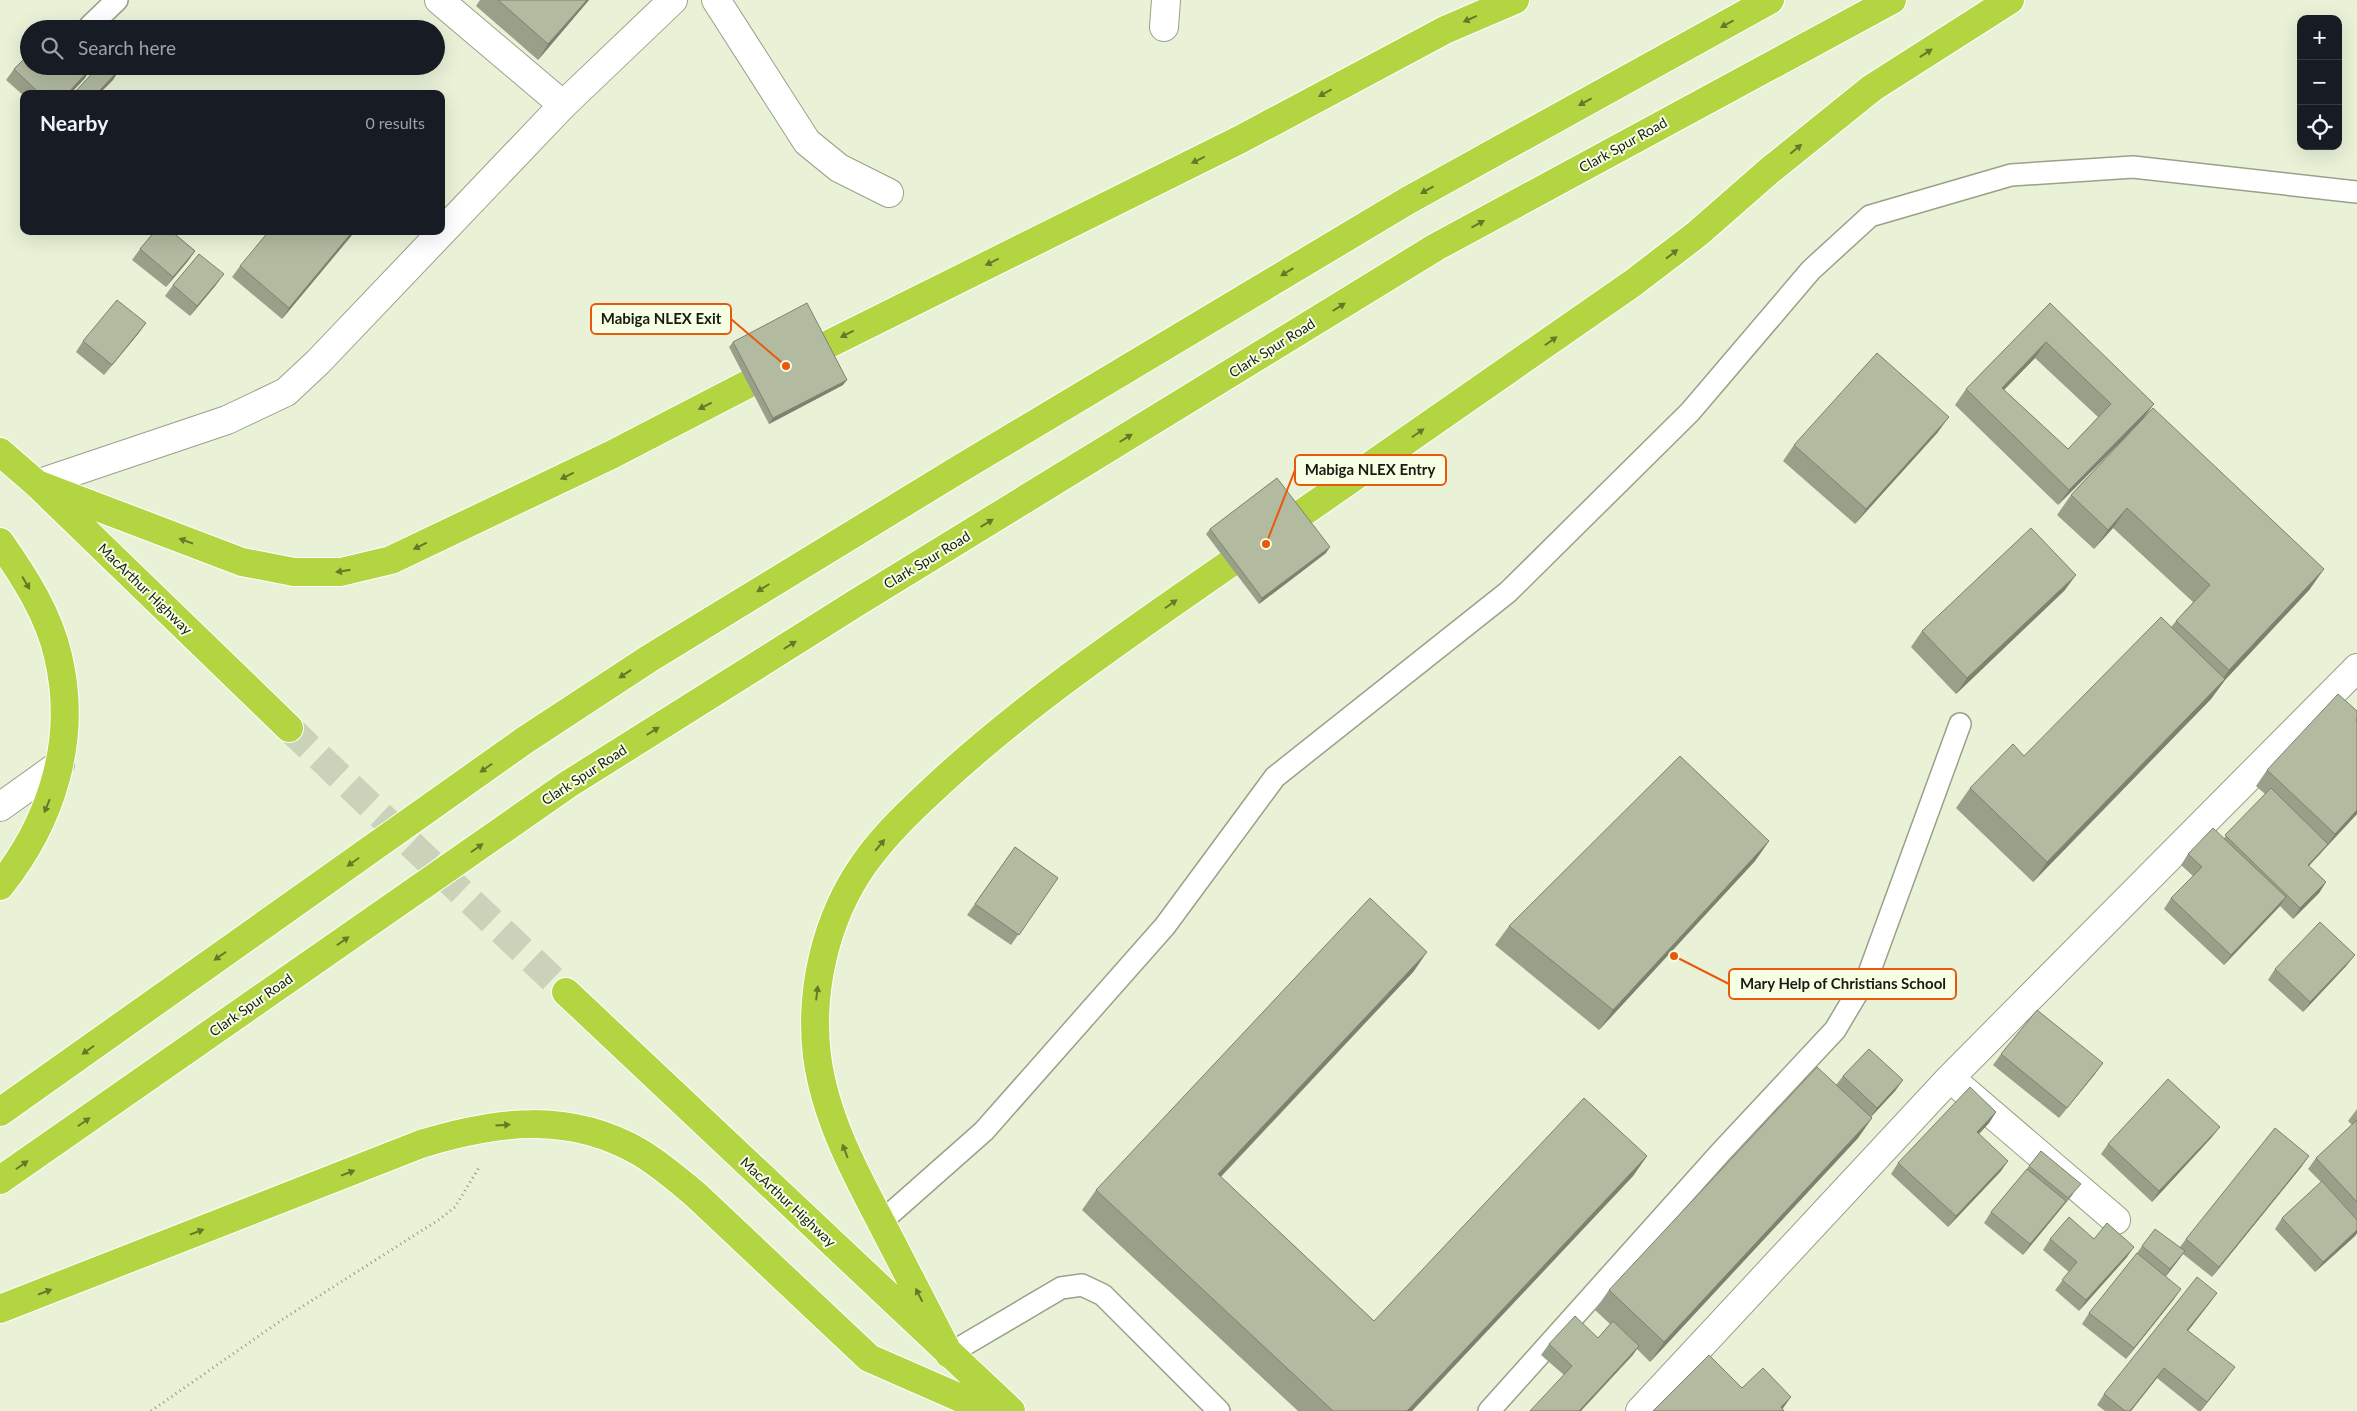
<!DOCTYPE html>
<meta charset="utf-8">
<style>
:root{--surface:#171b24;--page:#20242c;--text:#f1f3f6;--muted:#9ea1a6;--line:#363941}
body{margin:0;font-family:Lato,sans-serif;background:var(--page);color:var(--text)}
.controls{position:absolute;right:15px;top:15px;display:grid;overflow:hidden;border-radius:10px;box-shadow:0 5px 20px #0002}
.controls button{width:45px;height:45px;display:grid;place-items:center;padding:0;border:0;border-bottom:1px solid var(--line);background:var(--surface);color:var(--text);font:25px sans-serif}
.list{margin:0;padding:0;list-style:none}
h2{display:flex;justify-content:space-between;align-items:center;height:65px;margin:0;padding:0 20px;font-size:21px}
h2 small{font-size:16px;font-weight:400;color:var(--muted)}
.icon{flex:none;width:28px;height:28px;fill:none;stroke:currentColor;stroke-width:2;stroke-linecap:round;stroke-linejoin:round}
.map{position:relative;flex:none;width:2357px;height:1411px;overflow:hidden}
.search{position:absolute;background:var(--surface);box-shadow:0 5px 20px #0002;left:20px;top:20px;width:425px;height:55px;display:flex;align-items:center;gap:12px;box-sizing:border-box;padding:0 18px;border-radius:28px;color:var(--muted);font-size:19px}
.panel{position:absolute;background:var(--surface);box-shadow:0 5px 20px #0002;left:20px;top:90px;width:425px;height:145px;border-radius:10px}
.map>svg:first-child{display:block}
</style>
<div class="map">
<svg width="2357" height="1411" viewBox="0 0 2357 1411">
<rect width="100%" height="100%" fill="#e9f2d7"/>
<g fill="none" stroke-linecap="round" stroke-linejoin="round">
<!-- highway-tunnel -->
<path stroke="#cad2b9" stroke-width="28" stroke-dasharray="28 14" stroke-linecap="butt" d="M289 728 566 992"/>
<!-- lane casing -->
<g stroke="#99a188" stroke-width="24">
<path id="lane" d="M90 26 117 0
M881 1222 984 1131 1165 926 1275 777 1508 592 1690 412 1811 270 1870 216 2011 175 2133 167 2357 192
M949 1354 1061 1288 1082 1285 1103 1295 1219 1411
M1489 1411 1721 1152 1835 1030 1869 973 1960 724"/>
</g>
<!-- street casing -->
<g stroke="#99a188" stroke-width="30">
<path id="street" d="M439 0 563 105
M716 0 807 142 839 168 889 193
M1164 27 1166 0
M37 484 227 420 286 392 318 362 563 105 673 0
M0 807 60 764
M1950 1078 2116 1220
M1640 1411 1950 1078 2357 668"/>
</g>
<!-- highway casing -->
<g stroke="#fff" stroke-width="30">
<path id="highway" d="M823 347 1241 139 1445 30 1515 0
M0 452 37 484 289 728
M37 484 242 562 294 572H341L391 560 611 455 748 384
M1298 516 1633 283 1697 234 1769 171 1872 88 2010 0
M0 542C24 576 49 615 58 656 78 739 52 821 0 886
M566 992 1011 1411
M0 1112 525 740 650 658 961 468 1407 201 1770 0
M0 1180 567 785 856 603 1436 247 1892 0
M0 1309 421 1144C496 1121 569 1111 641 1153 661 1165 678 1180 696 1195L869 1358 990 1411
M949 1354C927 1311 904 1267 882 1224 854 1171 825 1117 817 1056 809 990 826 918 864 864 885 834 913 808 940 783 1029 701 1130 633 1229 564"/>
</g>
<!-- path -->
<path stroke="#929884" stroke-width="3" stroke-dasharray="1 4" stroke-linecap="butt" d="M151 1411 286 1317 440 1219 455 1207 480 1166"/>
<!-- lane -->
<use href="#lane" stroke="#fff" stroke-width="21"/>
<!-- street -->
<use href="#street" stroke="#fff" stroke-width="28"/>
<!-- highway -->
<use href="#highway" stroke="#b4d542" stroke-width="28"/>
</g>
<!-- wall -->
<path fill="#99a08a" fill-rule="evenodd" d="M480 0H589L538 60 476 6Z
M14 69 85 78 70 94H24V96L6 80Z
M155 231H176L174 233 195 251 188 261 166 287 132 260 140 249Z
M352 235 282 319 232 277 240 266Z
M173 285H216L190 316 165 296Z
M2050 303 2144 417 2310 589 2225 680 2211 699 2033 882 1956 808 1970 788 2024 756 2171 627 2176 621 2193 602 2113 528 2094 549 2057 515 2071 495 2132 431 2058 505 1955 405 1966 389ZM2035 358 2098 417 2068 449 2004 390Z
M146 323 138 334 104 375 76 352 83 341Z
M733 342 843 385 769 424 729 347Z
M1938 432 1855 524 1783 461 1794 445Z
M1210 529 1326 553 1259 604 1206 534Z
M2065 590 1956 694 1911 647 1922 631Z
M2357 711V814L2309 866 2326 882 2319 893 2293 919 2280 906 2224 965 2164 909 2171 898 2193 876 2181 865 2188 854 2224 838 2265 794 2256 786 2267 770Z
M1769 841 1755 861 1599 1030 1495 945 1509 926Z
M1015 847 1058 878 1011 945 967 915Z
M2347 965 2303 1012 2268 980 2275 969Z
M1414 971 1221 1177 1374 1321 1647 1156 1633 1176 1412 1411H1298L1082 1210 1096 1190Z
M2001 1054 2095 1074 2059 1118 1993 1065Z
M1843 1076 1896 1090 1871 1117 1872 1118 1858 1138 1650 1362 1637 1349 1632 1356 1564 1375 1541 1355 1549 1344 1598 1338 1610 1324 1595 1310 1609 1290 1836 1085Z
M2357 1109V1233L2355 1236 2315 1272 2275 1229 2282 1218 2321 1182 2308 1169 2316 1158 2352 1125 2348 1121Z
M1996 1112 1989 1123 1979 1134 2001 1171 1948 1227 1891 1174 1898 1163Z
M2212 1137 2152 1202 2101 1154 2108 1144Z
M2029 1166 2073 1194 2023 1255 1984 1223 1991 1212 2022 1175Z
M2302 1166 2212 1277 2183 1254 2166 1276 2174 1299 2126 1359 2082 1324 2089 1313 2135 1256 2142 1246 2180 1247 2186 1239Z
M2050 1239H2094L2127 1257 2079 1311 2055 1290 2069 1272 2043 1250Z
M2217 1293 2188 1331 2227 1378 2201 1411H2198L2157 1378 2131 1411H2105L2097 1405 2104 1394Z"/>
<!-- shaded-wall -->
<path fill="#7d8270" d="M587 0H589L538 60 548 44Z
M92 67 85 78 70 94H67Z
M120 69 113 80 99 94 100 90Z
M353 231H354L352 235 282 319 289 308Z
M195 251 188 261 166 287 173 277Z
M224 274 216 285 190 316 197 306Z
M146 323 138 334 104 375 112 365Z
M2046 342 2035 358 1991 403 2002 388Z
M847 380 843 385 769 424 773 418Z
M2154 404 2143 419 2058 505 2069 490Z
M1949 417 1938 432 1855 524 1866 509Z
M2127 508 2113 528 2094 549 2108 530Z
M1330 547 1326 553 1259 604 1262 598Z
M2324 569 2310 589 2225 680 2211 699 2033 882 2047 862 2216 688 2229 670Z
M2076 575 2065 590 1956 694 1967 678Z
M2357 810V814L2324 849 2335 834Z
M1769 841 1755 861 1599 1030 1613 1010Z
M2328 844 2320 854 2300 875 2308 865Z
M2326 882 2319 893 2293 919 2300 908Z
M2286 897 2279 907 2224 965 2231 955Z
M1427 952 1414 971 1204 1194 1218 1174Z
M2355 955 2347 965 2303 1012 2310 1002Z
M2103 1063 2095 1074 2059 1118Z
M1903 1080 1896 1090 1870 1118 1877 1108Z
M1996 1112 1989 1123 1970 1143 1977 1132Z
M1872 1118 1858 1138 1650 1362 1664 1342Z
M2220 1127 2212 1137 2152 1202 2159 1191Z
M1647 1156 1633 1176 1412 1411H1407Z
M2309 1156 2302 1166 2212 1277 2219 1267Z
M2008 1161 2001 1171 1948 1227 1956 1216Z
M2081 1184 2073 1194 2023 1255 2030 1244Z
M2357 1230V1233L2355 1236 2315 1272 2323 1262Z
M2134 1247 2127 1257 2079 1311 2086 1300Z
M2185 1251 2177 1262 2163 1280 2170 1269Z
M2181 1289 2174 1299 2126 1359 2134 1348Z
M2217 1293 2209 1304 2180 1341 2187 1330Z
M1639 1346 1632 1356 1581 1411H1579Z
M2235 1367 2227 1378 2200 1411 2207 1402Z
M2164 1368 2157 1378 2131 1411H2130Z
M1791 1397 1781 1411V1407Z"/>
<!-- building -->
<path fill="#b2baa0" stroke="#7d8270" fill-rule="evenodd" d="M498 0H587L548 44Z
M29 54V66H91L92 67 67 94H40L14 69Z
M99 66H117L120 69 100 90 104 94H73Z
M155 231H171L195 251 173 277 140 249Z
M269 231H353L289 308 240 266Z
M199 254 224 274 197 306 173 285Z
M117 300 146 323 112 365 83 341Z
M807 303 847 380 773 418 733 342Z
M2050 303 2154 404 2069 490 1966 389ZM2046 342 2111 404 2068 449 2002 388Z
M1877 353 1949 417 1866 509 1794 445Z
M2153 408 2324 569 2229 670 2176 621 2210 585 2127 508 2108 530 2071 495Z
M1277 478 1330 547 1262 598 1210 529Z
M2031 528 2076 575 1967 678 1922 631Z
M2161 617 2225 679 2047 862 1970 788 2013 744 2024 756Z
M2338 694 2357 711V719L2356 720 2357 721V810L2335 834 2267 770Z
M1680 756 1769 841 1613 1010 1509 926Z
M2271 788 2328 844 2308 865 2326 882 2300 908 2225 835Z
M2213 828 2286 897 2231 955 2171 898 2202 867 2188 854Z
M1015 847 1058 878 1019 935 975 904Z
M1370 898 1427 952 1218 1174 1374 1321 1584 1098 1647 1156 1407 1411H1333L1096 1190Z
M2320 922 2355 955 2310 1002 2275 969Z
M2037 1010 2103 1063 2067 1108 2001 1054Z
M1869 1049 1903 1080 1877 1108 1843 1076Z
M1817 1067 1872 1118 1664 1342 1609 1290Z
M2168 1079 2220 1127 2159 1191 2108 1144Z
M1970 1087 1996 1112 1977 1132 2008 1161 1956 1216 1898 1163Z
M2357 1120V1202L2316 1158Z
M2275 1128 2309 1156 2219 1267 2186 1239Z
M2041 1151 2081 1184 2068 1198 2029 1166Z
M2027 1169 2066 1201 2030 1244 1991 1212Z
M2322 1181 2357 1220V1230L2323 1262 2282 1218Z
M2069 1217 2094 1239 2107 1223 2134 1247 2086 1300 2062 1280 2077 1262 2050 1239Z
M2155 1229 2185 1251 2170 1269 2142 1246Z
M2137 1253 2181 1289 2134 1348 2089 1313Z
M2197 1277 2217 1293 2187 1330 2235 1367 2207 1402 2164 1368 2130 1411H2125L2104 1394Z
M1575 1316 1598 1338 1613 1321 1639 1346 1579 1411H1530L1572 1366 1549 1344Z
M1709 1355 1742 1388 1763 1368 1791 1397 1781 1407 1784 1411H1653Z"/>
<!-- one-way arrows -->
<defs><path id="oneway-solid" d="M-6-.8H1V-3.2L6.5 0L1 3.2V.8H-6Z" transform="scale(1.25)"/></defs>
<g fill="#66782a">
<use href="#oneway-solid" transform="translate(1470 19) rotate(156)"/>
<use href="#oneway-solid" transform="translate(1727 24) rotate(151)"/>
<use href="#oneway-solid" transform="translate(1926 53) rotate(-33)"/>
<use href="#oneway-solid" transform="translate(1325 93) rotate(151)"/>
<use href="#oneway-solid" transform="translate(1585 102) rotate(151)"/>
<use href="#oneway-solid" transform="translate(1796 149) rotate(-40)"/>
<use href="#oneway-solid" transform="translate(1198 160) rotate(154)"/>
<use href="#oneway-solid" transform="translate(1427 190) rotate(151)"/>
<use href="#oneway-solid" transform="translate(1478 224) rotate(-29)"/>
<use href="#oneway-solid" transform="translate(1672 254) rotate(-38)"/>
<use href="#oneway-solid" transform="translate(992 262) rotate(154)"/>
<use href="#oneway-solid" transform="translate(1287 272) rotate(149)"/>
<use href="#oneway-solid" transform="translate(1339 307) rotate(-32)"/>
<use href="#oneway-solid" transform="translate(847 334) rotate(153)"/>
<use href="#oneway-solid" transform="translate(1551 341) rotate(-35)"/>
<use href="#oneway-solid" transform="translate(705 406) rotate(153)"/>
<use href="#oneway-solid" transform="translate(1418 433) rotate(-35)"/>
<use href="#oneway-solid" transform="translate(1126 438) rotate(-32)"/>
<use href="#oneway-solid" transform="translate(567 476) rotate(154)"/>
<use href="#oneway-solid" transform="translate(987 523) rotate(-31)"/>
<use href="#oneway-solid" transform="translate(186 541) rotate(-160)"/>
<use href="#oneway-solid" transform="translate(420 546) rotate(154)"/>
<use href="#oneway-solid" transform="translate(343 571) rotate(171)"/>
<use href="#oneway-solid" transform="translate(26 583) rotate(59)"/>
<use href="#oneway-solid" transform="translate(763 588) rotate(148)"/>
<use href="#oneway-solid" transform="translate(1171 604) rotate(-35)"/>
<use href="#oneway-solid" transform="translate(790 645) rotate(-32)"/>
<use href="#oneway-solid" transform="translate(625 674) rotate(146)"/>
<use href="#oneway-solid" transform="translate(653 731) rotate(-32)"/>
<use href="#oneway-solid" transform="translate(486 768) rotate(145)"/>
<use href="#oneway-solid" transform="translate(47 806) rotate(112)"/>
<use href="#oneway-solid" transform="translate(880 845) rotate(-50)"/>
<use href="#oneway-solid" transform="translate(477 848) rotate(-35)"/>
<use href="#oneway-solid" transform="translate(353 862) rotate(145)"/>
<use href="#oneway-solid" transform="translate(343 941) rotate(-35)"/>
<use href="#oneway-solid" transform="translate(220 956) rotate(145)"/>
<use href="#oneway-solid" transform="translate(817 993) rotate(-83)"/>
<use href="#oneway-solid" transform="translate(88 1050) rotate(145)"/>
<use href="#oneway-solid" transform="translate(84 1122) rotate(-35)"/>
<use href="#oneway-solid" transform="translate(503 1125) rotate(-3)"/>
<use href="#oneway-solid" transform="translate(845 1151) rotate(-111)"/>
<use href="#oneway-solid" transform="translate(22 1165) rotate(-35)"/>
<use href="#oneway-solid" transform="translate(348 1173) rotate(-21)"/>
<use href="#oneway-solid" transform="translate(197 1232) rotate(-21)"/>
<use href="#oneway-solid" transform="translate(45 1292) rotate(-21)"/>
<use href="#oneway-solid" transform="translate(919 1295) rotate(-117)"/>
</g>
<g text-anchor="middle" stroke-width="4" stroke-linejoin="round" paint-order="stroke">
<!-- street labels -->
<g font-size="14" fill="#181b11" stroke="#f6ffe4">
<text transform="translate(1623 145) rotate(-29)" y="5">Clark Spur Road</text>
<text transform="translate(1272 348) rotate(-32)" y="5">Clark Spur Road</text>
<text transform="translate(927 560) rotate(-31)" y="5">Clark Spur Road</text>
<text transform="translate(145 589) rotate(44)" y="5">MacArthur Highway</text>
<text transform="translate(584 775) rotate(-33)" y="5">Clark Spur Road</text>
<text transform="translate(251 1005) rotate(-35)" y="5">Clark Spur Road</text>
<text transform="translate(788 1202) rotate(43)" y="5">MacArthur Highway</text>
</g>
</g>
<!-- callouts -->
<path fill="none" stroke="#e8590c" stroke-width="2" d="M786 366L731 319M1266 544L1295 470M1674 956L1729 984"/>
<g fill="#e8590c" stroke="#f6ffe4" stroke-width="2">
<circle cx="786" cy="366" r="5"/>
<circle cx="1266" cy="544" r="5"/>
<circle cx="1674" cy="956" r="5"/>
</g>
<g fill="#f6ffe4" stroke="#e8590c" stroke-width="2">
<rect x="591" y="304" width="140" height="30" rx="5"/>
<rect x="1295" y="455" width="151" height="30" rx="5"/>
<rect x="1729" y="969" width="227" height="30" rx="5"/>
</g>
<g font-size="15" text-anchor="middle" font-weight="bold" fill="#181b11">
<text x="661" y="324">Mabiga NLEX Exit</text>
<text x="1370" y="475">Mabiga NLEX Entry</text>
<text x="1843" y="989">Mary Help of Christians School</text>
</g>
</svg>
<div class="controls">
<button>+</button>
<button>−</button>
<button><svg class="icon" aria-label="locate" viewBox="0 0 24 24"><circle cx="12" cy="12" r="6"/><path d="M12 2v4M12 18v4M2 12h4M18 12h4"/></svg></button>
</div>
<div class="search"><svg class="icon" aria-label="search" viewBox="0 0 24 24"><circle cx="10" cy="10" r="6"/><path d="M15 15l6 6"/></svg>Search here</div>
<section class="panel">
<h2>Nearby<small>0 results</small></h2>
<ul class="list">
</ul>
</section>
</div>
